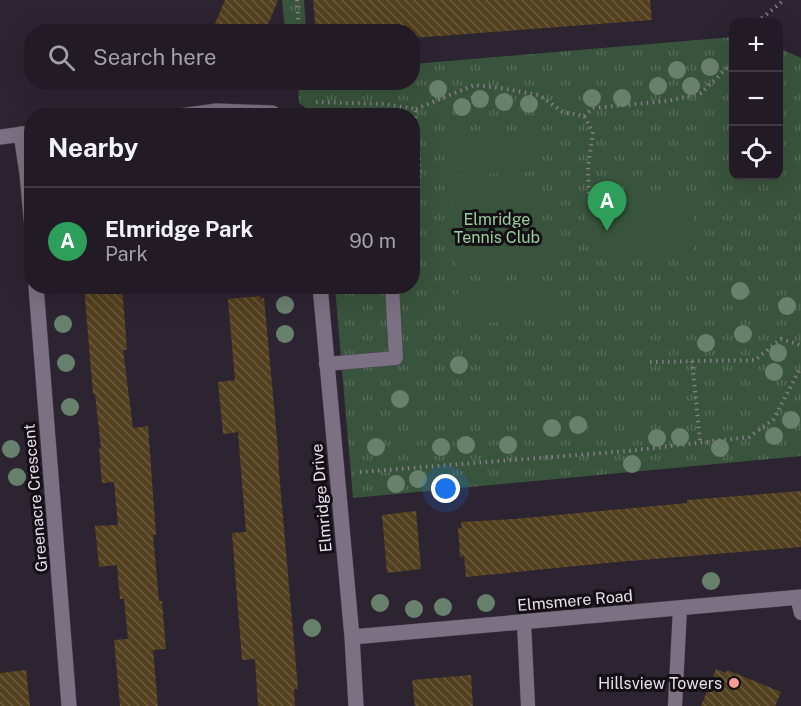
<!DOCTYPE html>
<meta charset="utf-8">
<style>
:root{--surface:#221b26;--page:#2a242e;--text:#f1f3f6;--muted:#a2a1a7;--line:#3f3943;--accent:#8c9099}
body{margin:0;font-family:"Public Sans",sans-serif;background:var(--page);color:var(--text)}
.controls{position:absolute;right:18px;top:18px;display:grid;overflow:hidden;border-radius:12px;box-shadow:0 6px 24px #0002}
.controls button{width:54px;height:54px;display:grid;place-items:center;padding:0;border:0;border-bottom:2px solid var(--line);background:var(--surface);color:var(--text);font:30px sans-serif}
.you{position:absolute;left:446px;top:489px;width:21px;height:21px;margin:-15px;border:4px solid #fff;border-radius:50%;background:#1a73e8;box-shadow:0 0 0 9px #1a73e833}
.badge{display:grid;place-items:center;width:39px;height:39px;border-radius:50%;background:var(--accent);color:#fff;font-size:20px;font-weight:700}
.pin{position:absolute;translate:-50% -50px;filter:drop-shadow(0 2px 3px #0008)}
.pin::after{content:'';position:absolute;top:32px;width:21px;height:18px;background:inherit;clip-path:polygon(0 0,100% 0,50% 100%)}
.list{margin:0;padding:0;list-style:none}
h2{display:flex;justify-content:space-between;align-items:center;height:78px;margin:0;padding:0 24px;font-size:26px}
h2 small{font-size:20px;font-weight:400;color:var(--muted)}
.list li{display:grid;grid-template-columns:39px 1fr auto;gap:18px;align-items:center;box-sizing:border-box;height:108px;padding:0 24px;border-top:2px solid var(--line)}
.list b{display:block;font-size:22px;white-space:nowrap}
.list p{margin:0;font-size:20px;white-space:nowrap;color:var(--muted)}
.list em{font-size:20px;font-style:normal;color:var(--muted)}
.icon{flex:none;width:33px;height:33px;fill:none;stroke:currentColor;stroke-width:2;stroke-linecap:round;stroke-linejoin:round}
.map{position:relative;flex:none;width:801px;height:706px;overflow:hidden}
.search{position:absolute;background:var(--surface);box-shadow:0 6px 24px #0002;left:24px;top:24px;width:396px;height:66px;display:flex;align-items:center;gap:15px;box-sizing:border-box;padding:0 21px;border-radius:24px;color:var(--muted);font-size:22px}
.panel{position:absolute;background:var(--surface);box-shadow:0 6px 24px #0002;left:24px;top:108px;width:396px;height:186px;border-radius:24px}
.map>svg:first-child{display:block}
</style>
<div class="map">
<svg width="801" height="706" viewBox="0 0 801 706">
<defs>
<pattern id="grass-tufts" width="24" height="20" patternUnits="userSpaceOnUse" patternTransform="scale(1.5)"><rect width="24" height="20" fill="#39543c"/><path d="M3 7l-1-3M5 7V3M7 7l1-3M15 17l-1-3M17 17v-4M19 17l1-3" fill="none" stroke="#566c58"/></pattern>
<pattern id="building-back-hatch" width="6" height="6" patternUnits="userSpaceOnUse" patternTransform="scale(1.5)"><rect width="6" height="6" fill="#53401e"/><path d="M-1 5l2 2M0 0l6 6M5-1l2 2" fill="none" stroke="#6c5b3f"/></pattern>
</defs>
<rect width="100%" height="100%" fill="#2d2432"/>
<!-- grass -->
<path fill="url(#grass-tufts)" d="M282 0H304L306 31H285Z
M733 37 734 176H778L779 48 801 58V456L353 498 335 287 412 286V116L312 115 310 111 299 103 298 83 412 82 413 64Z"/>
<!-- pitch -->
<path fill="#39543c" d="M533 131 536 171 451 176 449 137Z
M537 181 539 220 455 225 452 186Z
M691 195 694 253 589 257 585 200Z
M540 231 541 239 554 238 555 260 542 261V270L458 275 455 236Z
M543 280 544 289 557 288 558 310 545 311 546 319 461 325 460 316 447 317 446 295 459 294 458 286Z"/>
<!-- building -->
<path fill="url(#building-back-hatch)" d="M225 0H278L265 32H227L214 26Z
M313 0H650L652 20 412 38V32H316Z
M84 286H122L127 350H123L133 428 148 426 156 535H153L159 601H162L166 649 153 650 158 706H120L114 640 128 639 124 599H120L117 565 99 567 95 526 118 525 114 482 102 483 99 448H101L95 394H93Z
M260 296V299L264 298 279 460H278L298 689H294L295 706H258L255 659 242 660 236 584 232 533 246 532 238 432 223 434 218 382 235 380 228 299Z
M801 491V547L617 562 466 577 464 556 460 557 458 528H462L461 522 514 519 687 503V500Z
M416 511 421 569 387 573 382 515Z
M716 669 726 673 727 670 781 692 775 706H701Z
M26 670 30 706H0V673Z
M471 675 473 706H415L412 680Z"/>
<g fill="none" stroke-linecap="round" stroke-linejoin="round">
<!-- lane casing -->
<g stroke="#47404b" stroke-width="15">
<path id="lane" d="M326 364 396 358 392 286
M797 597 801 613
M524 623 528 706
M675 706 680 608"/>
</g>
<!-- street casing -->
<g stroke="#47404b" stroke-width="16">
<path id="street" d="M21 134 27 174 32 227
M36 286 69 706"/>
</g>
<!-- secondary casing -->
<g stroke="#47404b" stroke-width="16">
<path id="secondary" d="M180 116 217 111 272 113 277 116
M0 137 32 133
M320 286 352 637 356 706
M352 637 801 597"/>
</g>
<!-- path -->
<path stroke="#847c88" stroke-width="4" stroke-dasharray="1.5 4.5" stroke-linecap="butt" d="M297 0 299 32
M757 22 784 0
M302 82V90
M316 102 384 104 416 109C414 126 418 143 419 160 420 175 418 189 415 203L412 204
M416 109 474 85 494 87 539 95 563 112 584 116 593 132 588 167 589 198
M584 116 593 108 668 101 701 93 734 61
M692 361 700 442
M650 362 755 360 781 339 801 345
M360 472 628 451 749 437 773 420 801 367"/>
<!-- lane -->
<use href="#lane" stroke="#7b7182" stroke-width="14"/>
<!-- street -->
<use href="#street" stroke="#7b7182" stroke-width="15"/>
<!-- secondary -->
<use href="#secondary" stroke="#7b7182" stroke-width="15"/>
</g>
<!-- trees -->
<g fill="#68816d">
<circle cx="710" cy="67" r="9"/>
<circle cx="677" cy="70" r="9"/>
<circle cx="658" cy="86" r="9"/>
<circle cx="691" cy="86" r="9"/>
<circle cx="438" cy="89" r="9"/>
<circle cx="592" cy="98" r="9"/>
<circle cx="622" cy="98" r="9"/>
<circle cx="480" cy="99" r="9"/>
<circle cx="504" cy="102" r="9"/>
<circle cx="529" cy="104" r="9"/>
<circle cx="462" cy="107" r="9"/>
<circle cx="740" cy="291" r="9"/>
<circle cx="285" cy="305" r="9"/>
<circle cx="787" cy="306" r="9"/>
<circle cx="63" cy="324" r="9"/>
<circle cx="285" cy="334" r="9"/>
<circle cx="743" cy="334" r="9"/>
<circle cx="706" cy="343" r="9"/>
<circle cx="778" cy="353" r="9"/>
<circle cx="66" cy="363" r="9"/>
<circle cx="459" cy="365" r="9"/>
<circle cx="774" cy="372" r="9"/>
<circle cx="400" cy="399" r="9"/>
<circle cx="70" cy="407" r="9"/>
<circle cx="791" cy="420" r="9"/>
<circle cx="578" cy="425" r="9"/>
<circle cx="552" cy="428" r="9"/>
<circle cx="774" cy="436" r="9"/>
<circle cx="680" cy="437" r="9"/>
<circle cx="657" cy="438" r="9"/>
<circle cx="466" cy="445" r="9"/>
<circle cx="508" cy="445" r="9"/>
<circle cx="376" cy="447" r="9"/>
<circle cx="441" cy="447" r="9"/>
<circle cx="720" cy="448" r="9"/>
<circle cx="11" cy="449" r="9"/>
<circle cx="632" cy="464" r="9"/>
<circle cx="17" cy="477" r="9"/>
<circle cx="418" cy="479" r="9"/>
<circle cx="396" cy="484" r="9"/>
<circle cx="711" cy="581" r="9"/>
<circle cx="380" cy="603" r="9"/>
<circle cx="486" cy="603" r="9"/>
<circle cx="443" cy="607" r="9"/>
<circle cx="414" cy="609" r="9"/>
<circle cx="312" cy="628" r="9"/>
</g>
<!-- markers -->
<circle fill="#f59c95" stroke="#130f15" stroke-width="2" cx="734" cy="683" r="6"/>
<g text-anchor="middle" stroke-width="6" stroke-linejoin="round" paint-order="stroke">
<!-- park labels -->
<g font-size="16" fill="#99cd9e" stroke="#130f15">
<text x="497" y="225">Elmridge<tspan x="497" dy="18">Tennis Club</tspan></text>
</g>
<!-- street labels -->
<g font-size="16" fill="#e6e0e9" stroke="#130f15">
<text transform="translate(35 498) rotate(-95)" y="6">Greenacre Crescent</text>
<text transform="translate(321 498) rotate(-95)" y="6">Elmridge Drive</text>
<text transform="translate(575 600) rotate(-5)" y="6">Elmsmere Road</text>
</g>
<!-- poi labels -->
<g font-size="16" fill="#e6e0e9" stroke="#130f15" text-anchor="end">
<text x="722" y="689">Hillsview Towers</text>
</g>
</g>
</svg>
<div class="controls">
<button>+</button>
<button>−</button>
<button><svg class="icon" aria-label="locate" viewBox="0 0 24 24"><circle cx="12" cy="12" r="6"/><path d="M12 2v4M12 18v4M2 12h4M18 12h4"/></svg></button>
</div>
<div class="you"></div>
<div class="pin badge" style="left:607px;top:231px;background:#2e9e5b">A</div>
<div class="search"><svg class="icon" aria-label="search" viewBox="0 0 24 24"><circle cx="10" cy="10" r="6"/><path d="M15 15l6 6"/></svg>Search here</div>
<section class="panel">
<h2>Nearby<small></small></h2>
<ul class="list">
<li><span class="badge" style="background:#2e9e5b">A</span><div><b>Elmridge Park</b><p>Park</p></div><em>90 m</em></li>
</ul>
</section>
</div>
